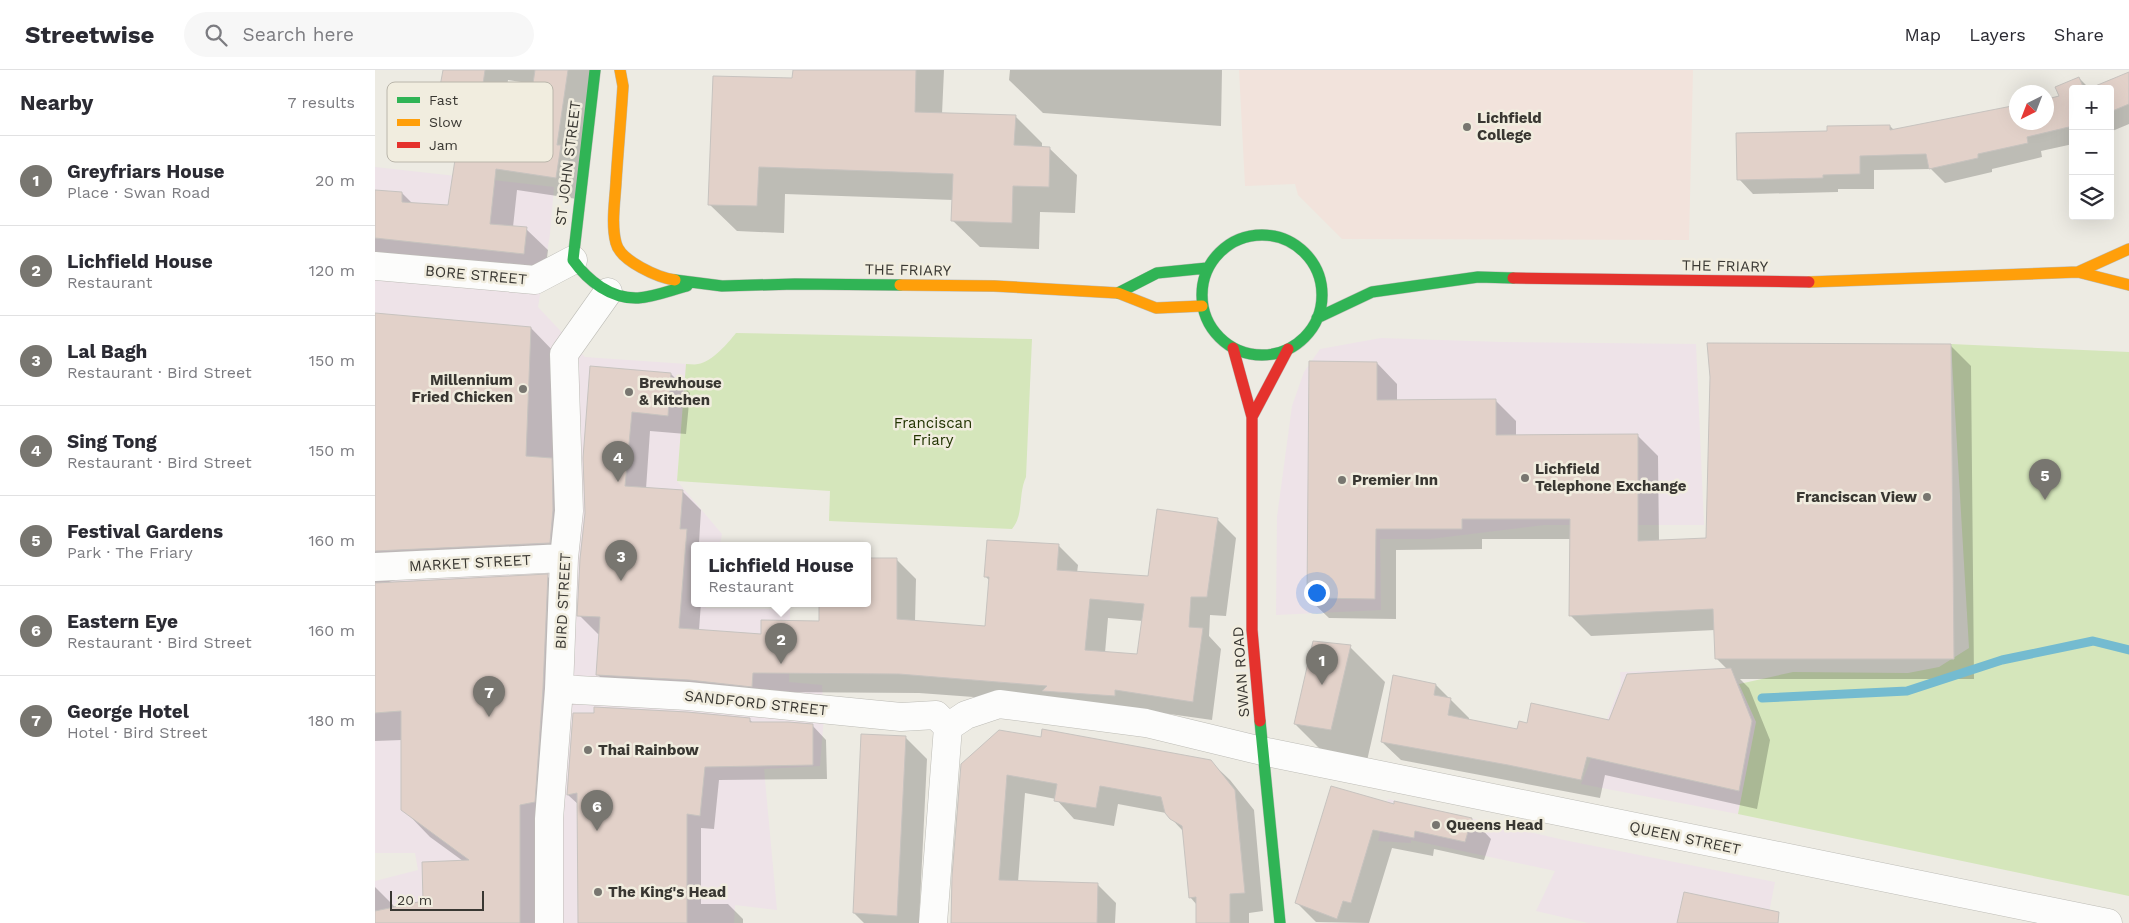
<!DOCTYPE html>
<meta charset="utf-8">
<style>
:root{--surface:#fff;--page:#f7f7f7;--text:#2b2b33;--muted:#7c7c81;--line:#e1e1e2;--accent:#787670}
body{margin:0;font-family:"Work Sans",sans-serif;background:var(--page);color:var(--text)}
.controls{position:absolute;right:15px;top:15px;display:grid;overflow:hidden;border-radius:5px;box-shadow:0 5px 20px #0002}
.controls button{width:45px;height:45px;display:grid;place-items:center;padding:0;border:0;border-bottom:1px solid var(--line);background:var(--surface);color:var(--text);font:25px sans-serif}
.compass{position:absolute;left:1634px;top:15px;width:45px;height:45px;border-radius:50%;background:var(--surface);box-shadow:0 5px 20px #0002;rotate:222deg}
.scale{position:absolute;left:15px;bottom:12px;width:94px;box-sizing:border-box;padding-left:5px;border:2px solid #393732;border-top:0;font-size:14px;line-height:18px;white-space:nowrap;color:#393732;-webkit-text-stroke:4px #f1eddf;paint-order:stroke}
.you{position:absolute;left:941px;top:522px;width:18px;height:18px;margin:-12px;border:4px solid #fff;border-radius:50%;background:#1a73e8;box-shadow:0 0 0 8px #1a73e833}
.badge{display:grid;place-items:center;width:32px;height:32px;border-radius:50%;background:var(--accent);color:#fff;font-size:16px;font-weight:700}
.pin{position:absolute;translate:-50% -41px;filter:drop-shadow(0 1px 2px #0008)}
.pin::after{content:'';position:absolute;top:26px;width:18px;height:15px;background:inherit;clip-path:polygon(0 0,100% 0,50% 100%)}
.popup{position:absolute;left:316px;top:472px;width:180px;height:65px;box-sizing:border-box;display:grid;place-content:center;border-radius:5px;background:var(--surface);filter:drop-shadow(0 1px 4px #0005);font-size:16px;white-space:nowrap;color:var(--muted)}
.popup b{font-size:19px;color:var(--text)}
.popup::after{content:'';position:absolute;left:50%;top:100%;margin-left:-10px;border:10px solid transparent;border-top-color:var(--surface)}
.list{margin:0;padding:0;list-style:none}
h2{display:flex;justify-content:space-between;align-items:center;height:65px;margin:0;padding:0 20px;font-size:21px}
h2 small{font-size:16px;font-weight:400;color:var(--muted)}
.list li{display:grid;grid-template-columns:32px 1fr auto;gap:15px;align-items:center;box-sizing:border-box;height:90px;padding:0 20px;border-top:1px solid var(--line)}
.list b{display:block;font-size:19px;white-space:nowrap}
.list p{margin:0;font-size:16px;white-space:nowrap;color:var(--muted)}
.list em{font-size:16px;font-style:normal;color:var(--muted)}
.icon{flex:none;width:28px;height:28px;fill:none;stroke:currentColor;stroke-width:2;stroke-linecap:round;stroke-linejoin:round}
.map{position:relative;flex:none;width:1754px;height:853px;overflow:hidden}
header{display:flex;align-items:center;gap:30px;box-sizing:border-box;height:70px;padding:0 25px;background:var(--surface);border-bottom:1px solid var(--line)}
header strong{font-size:24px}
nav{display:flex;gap:28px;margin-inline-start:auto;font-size:18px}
.search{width:350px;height:45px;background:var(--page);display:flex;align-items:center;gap:12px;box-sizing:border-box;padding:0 18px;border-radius:28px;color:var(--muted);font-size:19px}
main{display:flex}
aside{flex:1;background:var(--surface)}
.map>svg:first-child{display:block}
</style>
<header>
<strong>Streetwise</strong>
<div class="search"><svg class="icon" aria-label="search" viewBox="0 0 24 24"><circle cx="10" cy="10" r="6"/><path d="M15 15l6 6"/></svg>Search here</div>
<nav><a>Map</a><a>Layers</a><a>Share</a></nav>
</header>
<main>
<aside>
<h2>Nearby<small>7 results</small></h2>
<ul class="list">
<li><span class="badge">1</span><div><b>Greyfriars House</b><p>Place · Swan Road</p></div><em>20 m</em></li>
<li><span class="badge">2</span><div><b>Lichfield House</b><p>Restaurant</p></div><em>120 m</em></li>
<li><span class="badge">3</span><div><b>Lal Bagh</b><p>Restaurant · Bird Street</p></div><em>150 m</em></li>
<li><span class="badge">4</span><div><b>Sing Tong</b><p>Restaurant · Bird Street</p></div><em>150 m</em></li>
<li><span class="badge">5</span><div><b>Festival Gardens</b><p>Park · The Friary</p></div><em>160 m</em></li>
<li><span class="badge">6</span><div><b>Eastern Eye</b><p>Restaurant · Bird Street</p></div><em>160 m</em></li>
<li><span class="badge">7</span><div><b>George Hotel</b><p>Hotel · Bird Street</p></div><em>180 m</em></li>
</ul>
</aside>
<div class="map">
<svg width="1754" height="853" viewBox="0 0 1754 853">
<rect width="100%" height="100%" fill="#edebe3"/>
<!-- commercial -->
<path fill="#eee3e8" d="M0 97 179 117 175 164 163 237 210 287 311 294 302 411 347 464 345 475H320V533H332L331 538 415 539 414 612 447 615 449 646 445 696 389 699 402 840 360 835 359 853H0V811L43 800 40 783H0Z
M1006 268 1125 272 1321 274 1329 455H1169L1055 469H1005L1006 540 901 545 902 447 917 336 929 302 945 279Z
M1356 598 1381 652 1363 744 1206 714 1246 614 1245 602Z
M1013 729 1189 770 1400 812 1392 853H1213L1161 841 1180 801 1036 770V773L1003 771Z"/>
<!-- education -->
<path fill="#f2e3dc" d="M864 0H1318L1314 170 967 169 923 125 920 114 870 116Z"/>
<!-- green -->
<path fill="#d5e6bb" d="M361 263 657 269 651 407C643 424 649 445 637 459L454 451 455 421 302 411 311 294C315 294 320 295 323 294 337 292 353 273 361 263Z
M1576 274 1754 282V826L1363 744 1381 652 1364 614 1418 602 1533 603 1564 597 1594 578Z"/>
<!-- shadow -->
<path fill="#0003" fill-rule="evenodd" d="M69 0H217L202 129 142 120 138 157 151 159 173 180 170 204 0 189V122L27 123 38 134 74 136 150 75 159 14 133 10 127 49 87 43 66 21Z
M419 0H569L567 44 640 46 667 73V78H674L702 105 700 143 665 142 664 179 605 177 577 150 578 130 410 124 409 163 362 161 334 134 418 10Z
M635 0H847L846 56 668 43 634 10Z
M1754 4V54L1735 62V19Z
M1704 8 1715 19H1698V74L1666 81 1667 87 1617 99V102L1570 113 1556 99 1499 100V119H1463V122L1378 124 1364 109 1453 63 1515 56 1520 61 1642 52H1672V30L1686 27Z
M0 244 156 258 183 286 203 416 205 468 202 500 27 508 14 512 172 506 199 533 171 853H0V817L21 838 49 832 88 791 55 767 28 739 27 670 0 671Z
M1576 276 1596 296 1599 609H1365L1374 618 1395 670 1382 739 1230 705 1225 728 1026 690 1007 672 1061 615 1094 648V651L1143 661 1153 654 1235 652 1353 600 1341 588 1340 560 1216 566 1195 545 1196 469H1107V479L1021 480V549L954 548 933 528 1002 293 1022 314V331L1120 330 1141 351V366H1263L1283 386 1284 471 1332 469Z
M296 304 315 323 311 364 275 361 271 419 307 421 326 440 324 473 326 475H320V533H326L324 560 387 565 446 552V533H492L522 490 541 509 540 551 611 557 615 511 610 506 684 476 703 495 702 503 774 507 842 449 861 468 851 546 835 545 834 566 846 579 837 650 759 639 544 623 397 622 242 624 223 605 225 565 223 564 204 545 211 443 209 388ZM733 548 768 551 763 585 730 583Z
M975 577 1010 612 991 695 955 689 920 654Z
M374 649 378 653 437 655 451 670 452 709 344 710 339 759 326 758V834H353L368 849V853H204V735L193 725Z
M530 667 552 689 544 853H489L479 843Z
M667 668 835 691 855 710 879 740 888 841 874 843V853H822V835L815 827 808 761 791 743 743 734 739 756 699 749 681 729 650 723 643 812 722 814 741 833 740 853H577L587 694Z
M1020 733 1097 749 1116 769 1109 790 1059 779 1058 786 1017 778 994 853 941 852 922 833 1020 736Z"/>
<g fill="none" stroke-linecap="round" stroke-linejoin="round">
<!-- stream -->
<path stroke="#74bbd0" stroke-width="9" d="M1387 628 1532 621 1627 590 1718 571 1754 580"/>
</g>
<!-- building -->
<path fill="#e2d1c9" stroke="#c7c3bf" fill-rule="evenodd" d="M68 0H110L106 28 64 22Z
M160 0H193L182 75H186L181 108 121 99 115 154 152 157 149 184 0 168V120L27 122V132L73 135 84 64 149 74Z
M418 0H541L540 42 641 45 639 75 675 77 674 117 638 116 637 153 576 151 578 104 384 97 382 136 333 135 338 6 417 8Z
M1754 2V34L1735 42V19H1713Z
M1704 7 1709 19H1698V56L1652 67 1653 73 1603 84V88L1554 99 1551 84 1485 86V104L1448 105V108L1362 110 1361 63 1452 61V56L1515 55V60L1642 35V52H1672V29L1684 26 1680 17Z
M0 243 156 257 151 386 177 388 178 440 175 473 0 481Z
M1332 273 1576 274 1579 589H1340L1338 539 1194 546 1195 449H1087V459H1001L1000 529 932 528 934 291 1002 292V330L1121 329V365L1263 364V471L1331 468 1335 307Z
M215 296 296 303 293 346 257 342 250 416 308 420 305 459H312L304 558 386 564V550L444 551V533H492V488H522V549L610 556 614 507H609L612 470 684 474 682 500 773 506 782 439 843 448 832 527H816L814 557 828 558 818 632 740 620V626L667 621 672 616 524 604 378 603 377 617 314 610 221 605 225 547 202 546 205 489 210 443 208 388ZM715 529 769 534 762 584 710 580Z
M173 504 168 618 160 732 145 735V853H0V841L48 831 47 792 94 790 26 740V641L0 643V513Z
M938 571 976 575 956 660 919 654Z
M1356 598 1377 651 1364 721 1212 687 1206 710 1133 695 1006 672 1018 605 1061 614 1059 625 1076 628 1073 645 1142 659 1144 651 1152 653 1156 633 1234 650 1252 604Z
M219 637 312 642 375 648V652H413L438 654V695L330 697 325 746 312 744V853H203L202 723 192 725 198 643H219Z
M667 659 836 690 860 720 870 823 855 824V853H821V827L814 828 807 756 795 749 790 743 786 727 725 716 721 738 679 731 682 714 632 705 624 810 723 813 722 853H576L577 806 586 694 624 660 666 667Z
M486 664 531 666 522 846 478 843Z
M956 716 1019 734V731L1097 748 1090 772 1040 761 1039 768 998 760 976 833 968 831 962 849 920 833Z
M1309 822 1404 842 1403 853H1302Z"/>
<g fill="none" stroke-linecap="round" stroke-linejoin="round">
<!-- street casing -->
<g stroke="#bdbcb6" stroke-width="29">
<path id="street" d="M0 196 160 210 198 190
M0 497 189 488
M184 619 313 626 526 647 561 645 573 657
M174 853V749L184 619 189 488 194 441 189 284 233 222
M558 853 573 657 591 645 624 634 771 653 887 681 1733 853"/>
</g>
<!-- fast casing -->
<g stroke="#bdbcb6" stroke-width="12">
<path id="fast" d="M220 0 198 190C213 211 236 229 263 228 279 227 296 220 312 216
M827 225a60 60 0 1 1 120 0a60 60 0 1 1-120 0Z
M300 210 347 216 420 214 525 215
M743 223 782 203 832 198
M942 248 997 222 1103 207 1138 208
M885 651 905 853"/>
</g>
<!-- slow casing -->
<g stroke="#bdbcb6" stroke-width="12">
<path id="slow" d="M245 0 248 16C246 48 243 80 241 112 240 131 236 154 241 173 245 191 284 208 300 210
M1703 202 1754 179
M1434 212 1703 202 1754 215
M525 215 619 216 743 223 781 238 827 236"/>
</g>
<!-- jam casing -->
<g stroke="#bdbcb6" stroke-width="12">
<path id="jam" d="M1138 208 1434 212
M858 278 877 347V560L885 651
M877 347 913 279"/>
</g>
<!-- street -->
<use href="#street" stroke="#fcfcfb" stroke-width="28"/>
<!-- fast -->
<use href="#fast" stroke="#30b455" stroke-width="11"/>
<!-- slow -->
<use href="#slow" stroke="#ff9f0a" stroke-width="11"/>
<!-- jam -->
<use href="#jam" stroke="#e5322d" stroke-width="11"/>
</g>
<!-- markers -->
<g fill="#787670" stroke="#f1eddf" stroke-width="2">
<circle cx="1092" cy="57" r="5"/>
<circle cx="148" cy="319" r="5"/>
<circle cx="254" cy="322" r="5"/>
<circle cx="1150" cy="408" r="5"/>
<circle cx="967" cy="410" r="5"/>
<circle cx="1552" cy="427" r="5"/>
<circle cx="213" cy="680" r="5"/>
<circle cx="1061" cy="755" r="5"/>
<circle cx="223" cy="822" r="5"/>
</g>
<g text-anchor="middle" stroke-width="5" stroke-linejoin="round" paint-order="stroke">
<!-- poi labels -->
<g font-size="15" font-weight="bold" fill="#393732" stroke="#f1eddf" text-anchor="start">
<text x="1102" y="53">Lichfield<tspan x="1102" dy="17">College</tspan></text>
<text x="138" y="315" text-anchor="end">Millennium<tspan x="138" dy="17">Fried Chicken</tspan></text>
<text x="264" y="318">Brewhouse<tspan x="264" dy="17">&amp; Kitchen</tspan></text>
<text x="1160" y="404">Lichfield<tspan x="1160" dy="17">Telephone Exchange</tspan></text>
<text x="977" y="415">Premier Inn</text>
<text x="1542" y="432" text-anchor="end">Franciscan View</text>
<text x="223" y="685">Thai Rainbow</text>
<text x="1071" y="760">Queens Head</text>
<text x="233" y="827">The King's Head</text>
</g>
<!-- street labels -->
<g font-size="15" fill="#393732" stroke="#f1eddf">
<text transform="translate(193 93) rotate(-83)" y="5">ST JOHN STREET</text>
<text transform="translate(1350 196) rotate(1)" y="5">THE FRIARY</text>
<text transform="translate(533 200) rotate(1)" y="5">THE FRIARY</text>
<text transform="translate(101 205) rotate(5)" y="5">BORE STREET</text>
<text transform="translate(95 493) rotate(-3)" y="5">MARKET STREET</text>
<text transform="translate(188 531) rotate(-87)" y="5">BIRD STREET</text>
<text transform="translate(866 602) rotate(-94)" y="5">SWAN ROAD</text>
<text transform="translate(381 633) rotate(6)" y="5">SANDFORD STREET</text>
<text transform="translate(1310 768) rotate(12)" y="5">QUEEN STREET</text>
</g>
<!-- park labels -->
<g font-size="15" fill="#213300" stroke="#f1eddf">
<text x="558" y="358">Franciscan<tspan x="558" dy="17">Friary</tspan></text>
</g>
</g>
<!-- legend -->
<rect x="12" y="12" width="166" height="80" rx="8" fill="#f1eddf" stroke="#bab6ab" stroke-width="1"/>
<rect x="22" y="27" width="23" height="6" fill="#30b455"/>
<rect x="22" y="49" width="23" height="7" fill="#ff9f0a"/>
<rect x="22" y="72" width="23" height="6" fill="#e5322d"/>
<g font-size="14" fill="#393732">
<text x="54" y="35">Fast</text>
<text x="54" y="57">Slow</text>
<text x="54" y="80">Jam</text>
</g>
</svg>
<div class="controls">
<button>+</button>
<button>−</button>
<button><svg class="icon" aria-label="layers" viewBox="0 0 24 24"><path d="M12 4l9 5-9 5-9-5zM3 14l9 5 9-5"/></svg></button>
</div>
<svg class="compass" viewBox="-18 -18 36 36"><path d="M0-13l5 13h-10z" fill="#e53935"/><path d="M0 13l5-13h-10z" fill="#7c7c81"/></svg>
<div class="scale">20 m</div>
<div class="you"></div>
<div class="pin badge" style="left:947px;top:615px">1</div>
<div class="pin badge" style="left:406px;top:594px">2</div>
<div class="popup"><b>Lichfield House</b>Restaurant</div>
<div class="pin badge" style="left:246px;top:511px">3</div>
<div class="pin badge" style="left:243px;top:412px">4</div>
<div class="pin badge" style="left:1670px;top:430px">5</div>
<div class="pin badge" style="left:222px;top:761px">6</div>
<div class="pin badge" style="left:114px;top:647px">7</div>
</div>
</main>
